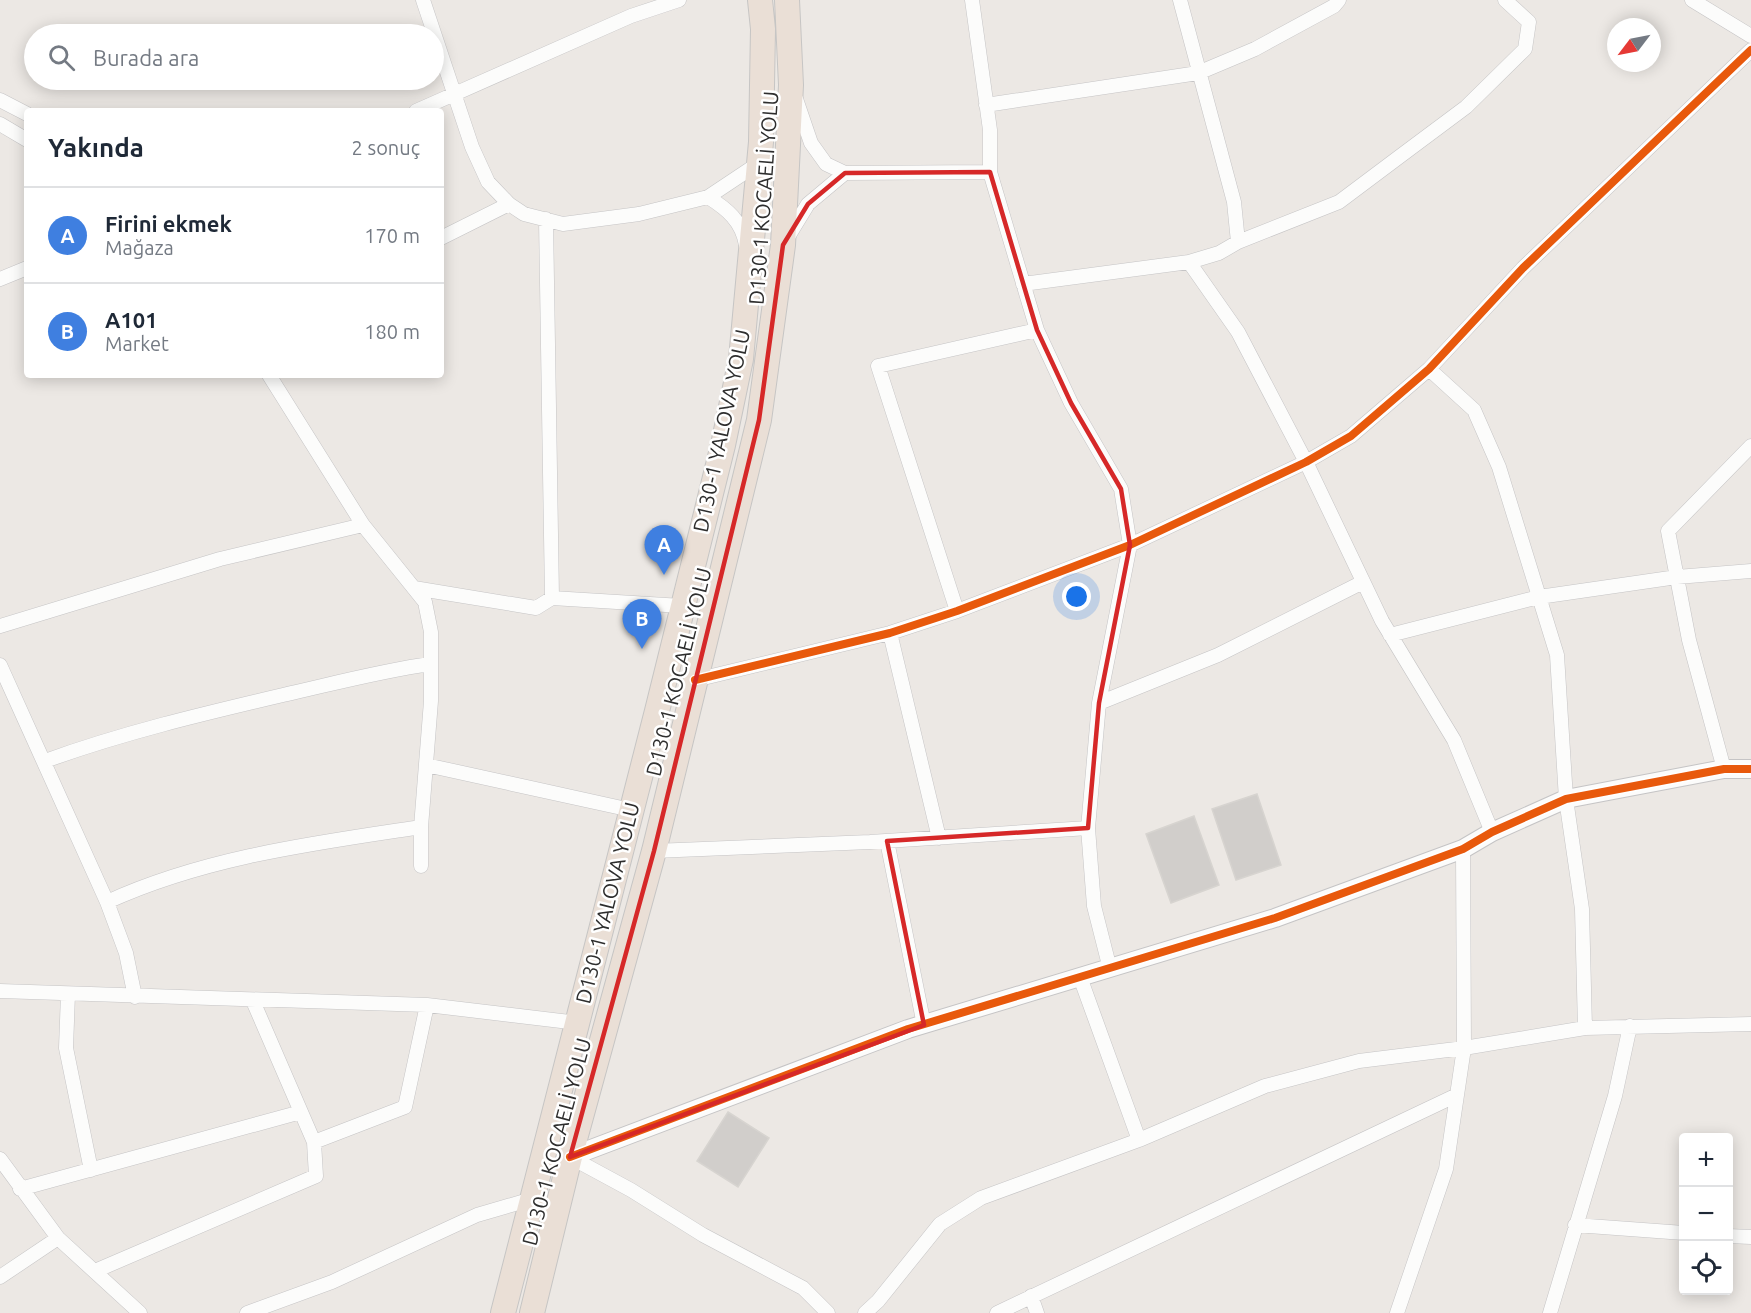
<!DOCTYPE html>
<html lang="tr">
<meta charset="utf-8">
<style>
:root{--surface:#fff;--page:#f2f2f3;--text:#1f2937;--muted:#747a83;--line:#e0e1e3;--accent:#ea580c}
body{margin:0;font-family:Ubuntu,sans-serif;background:var(--page);color:var(--text)}
.controls{position:absolute;right:18px;bottom:18px;display:grid;overflow:hidden;border-radius:6px;box-shadow:0 3px 15px #0003}
.controls button{width:54px;height:54px;display:grid;place-items:center;padding:0;border:0;border-bottom:2px solid var(--line);background:var(--surface);color:var(--text);font:30px sans-serif}
.compass{position:absolute;left:1607px;top:18px;width:54px;height:54px;border-radius:50%;background:var(--surface);box-shadow:0 3px 15px #0003;rotate:238deg}
.you{position:absolute;left:1077px;top:597px;width:21px;height:21px;margin:-15px;border:4px solid #fff;border-radius:50%;background:#1a73e8;box-shadow:0 0 0 9px #1a73e833}
.badge{display:grid;place-items:center;width:39px;height:39px;border-radius:50%;background:var(--accent);color:#fff;font-size:20px;font-weight:700}
.pin{position:absolute;translate:-50% -50px;filter:drop-shadow(0 2px 3px #0008)}
.pin::after{content:'';position:absolute;top:32px;width:21px;height:18px;background:inherit;clip-path:polygon(0 0,100% 0,50% 100%)}
.list{margin:0;padding:0;list-style:none}
h2{display:flex;justify-content:space-between;align-items:center;height:78px;margin:0;padding:0 24px;font-size:26px}
h2 small{font-size:20px;font-weight:400;color:var(--muted)}
.list li{display:grid;grid-template-columns:39px 1fr auto;gap:18px;align-items:center;box-sizing:border-box;height:96px;padding:0 24px;border-top:2px solid var(--line)}
.list b{display:block;font-size:22px;white-space:nowrap}
.list p{margin:0;font-size:20px;white-space:nowrap;color:var(--muted)}
.list em{font-size:20px;font-style:normal;color:var(--muted)}
.icon{flex:none;width:33px;height:33px;fill:none;stroke:currentColor;stroke-width:2;stroke-linecap:round;stroke-linejoin:round}
.map{position:relative;flex:none;width:1751px;height:1313px;overflow:hidden}
.search{position:absolute;background:var(--surface);box-shadow:0 3px 15px #0003;left:24px;top:24px;width:420px;height:66px;display:flex;align-items:center;gap:15px;box-sizing:border-box;padding:0 21px;border-radius:33px;color:var(--muted);font-size:22px}
.panel{position:absolute;background:var(--surface);box-shadow:0 3px 15px #0003;left:24px;top:108px;width:420px;height:270px;border-radius:6px}
.map>svg:first-child{display:block}
</style>
<div class="map">
<svg width="1751" height="1313" viewBox="0 0 1751 1313">
<rect width="100%" height="100%" fill="#ece8e4"/>
<!-- building -->
<path fill="#d1cecb" stroke="#d7d4d0" stroke-width="1.5" d="M1257 794 1281 865 1236 880 1212 809Z
M1194 816 1219 885 1171 903 1146 834Z
M728 1112 769 1138 738 1187 697 1161Z"/>
<g fill="none" stroke-linecap="round" stroke-linejoin="round">
<!-- street casing -->
<g stroke="#c5c4c5" stroke-width="15">
<path id="street" d="M423 0 472 147 488 182 509 204 524 214 563 224 639 214 708 197 759 163
M972 0 990 130V172L1037 330 1071 403 1121 489 1130 545 1099 703 1088 828 1094 906 1110 969
M1180 0 1234 202 1238 242 1219 253 1189 262
M1692 0 1751 36
M796 99 811 143 826 164 845 173 990 172
M0 100 27 114
M986 105 1198 73 1255 49 1334 6 1339 0
M416 111 631 16 679 0
M0 124 27 140
M708 197C727 209 742 221 746 245
M441 238 509 204
M786 240 808 204 845 173
M1238 242 1339 202 1399 157 1466 107 1525 49 1529 22 1505 0
M0 279 27 268
M1023 284 1189 262 1238 332 1306 462 1382 621 1454 740 1492 832
M1429 369 1474 410 1499 467 1557 655 1566 799 1582 909 1585 1028
M269 375 363 525 425 602 431 632V701L421 827V866
M414 588 536 608 552 598 546 219
M552 598 682 606
M957 611 878 366 1037 330
M0 626 220 559 363 525
M890 633 939 838
M1390 635 1539 597 1677 577 1751 571
M0 665 107 902 126 953 135 997
M695 680 890 633 957 611 1130 545 1306 462 1351 436 1429 369 1523 268 1751 50
M1099 703 1218 655 1363 582
M45 761C122 733 202 714 283 695 332 684 380 671 430 664
M426 765 631 810
M1724 769 1689 640 1668 531 1751 446
M887 841 924 1025
M654 851 870 842 1088 828
M107 902C205 857 315 843 421 827
M1080 977 1139 1140
M0 991 427 1005 578 1023
M68 994 66 1048 91 1170
M253 1001 314 1142 405 1107 427 1005
M570 1157 631 1190 703 1235 803 1288 828 1313
M0 1159 58 1238 140 1313
M20 1189 301 1112
M1575 1225 1684 1233
M1728 1236 1751 1237
M95 1271 316 1176 314 1142
M0 1277 58 1238
M1031 1296 1037 1313
M247 1313 332 1282 477 1215 532 1199
M865 1313 878 1301 940 1224 981 1198 1139 1140 1265 1086 1359 1061 1464 1048 1585 1028 1751 1024
M997 1313 1457 1095
M1397 1313 1446 1169 1464 1048 1463 849
M1550 1313 1615 1096 1630 1026"/>
</g>
<!-- secondary casing -->
<g stroke="#c5c4c5" stroke-width="20">
<path id="secondary" d="M570 1157 908 1029 1275 918 1463 849 1492 832 1566 799 1724 769H1751"/>
</g>
<!-- highway casing -->
<g stroke="#c6c5c4" stroke-width="26">
<path id="highway" d="M503 1313 657 711 723 445 741 359 761 142 763 29 760 0
M532 1313 570 1157 654 851 759 420 783 245 791 85 787 0"/>
</g>
<!-- street -->
<use href="#street" stroke="#fcfcfb" stroke-width="14"/>
<!-- secondary -->
<use href="#secondary" stroke="#fcfcfb" stroke-width="18"/>
<!-- highway -->
<use href="#highway" stroke="#eadfd6" stroke-width="24"/>
<!-- cycleway casing -->
<g stroke="#fff" stroke-width="11">
<path id="cycleway" d="M695 680 890 633 957 611 1130 545 1306 462 1351 436 1429 369 1523 268 1751 50
M570 1157 908 1029 1275 918 1463 849 1492 832 1566 799 1724 769H1751"/>
</g>
<!-- cycleway -->
<use href="#cycleway" stroke="#e8590c" stroke-width="8"/>
</g>
<!-- marked area -->
<path fill="none" stroke="#d62828" stroke-width="4.5" stroke-linejoin="round" d="M990 172 1037 330 1071 403 1121 489 1130 545 1099 703 1088 828 887 841 924 1025 570 1157 654 851 759 420 783 245 808 204 845 173Z"/>
<g text-anchor="middle" stroke-width="5" stroke-linejoin="round" paint-order="stroke">
<!-- street labels -->
<g font-size="21" fill="#2e2e2e" stroke="#fff">
<text transform="translate(764 198) rotate(-86)" y="7">D130-1 KOCAELİ YOLU</text>
<text transform="translate(722 431) rotate(-78)" y="7">D130-1 YALOVA YOLU</text>
<text transform="translate(679 672) rotate(-76)" y="7">D130-1 KOCAELİ YOLU</text>
<text transform="translate(608 903) rotate(-76)" y="7">D130-1 YALOVA YOLU</text>
<text transform="translate(557 1142) rotate(-75)" y="7">D130-1 KOCAELİ YOLU</text>
</g>
</g>
</svg>
<div class="controls">
<button>+</button>
<button>−</button>
<button><svg class="icon" aria-label="locate" viewBox="0 0 24 24"><circle cx="12" cy="12" r="6"/><path d="M12 2v4M12 18v4M2 12h4M18 12h4"/></svg></button>
</div>
<svg class="compass" viewBox="-18 -18 36 36"><path d="M0-13l5 13h-10z" fill="#e53935"/><path d="M0 13l5-13h-10z" fill="#747a83"/></svg>
<div class="you"></div>
<div class="pin badge" style="left:664px;top:575px;background:#3f7fe0">A</div>
<div class="pin badge" style="left:642px;top:649px;background:#3f7fe0">B</div>
<div class="search"><svg class="icon" aria-label="search" viewBox="0 0 24 24"><circle cx="10" cy="10" r="6"/><path d="M15 15l6 6"/></svg>Burada ara</div>
<section class="panel">
<h2>Yakında<small>2 sonuç</small></h2>
<ul class="list">
<li><span class="badge" style="background:#3f7fe0">A</span><div><b>Firini ekmek</b><p>Mağaza</p></div><em>170 m</em></li>
<li><span class="badge" style="background:#3f7fe0">B</span><div><b>A101</b><p>Market</p></div><em>180 m</em></li>
</ul>
</section>
</div>
